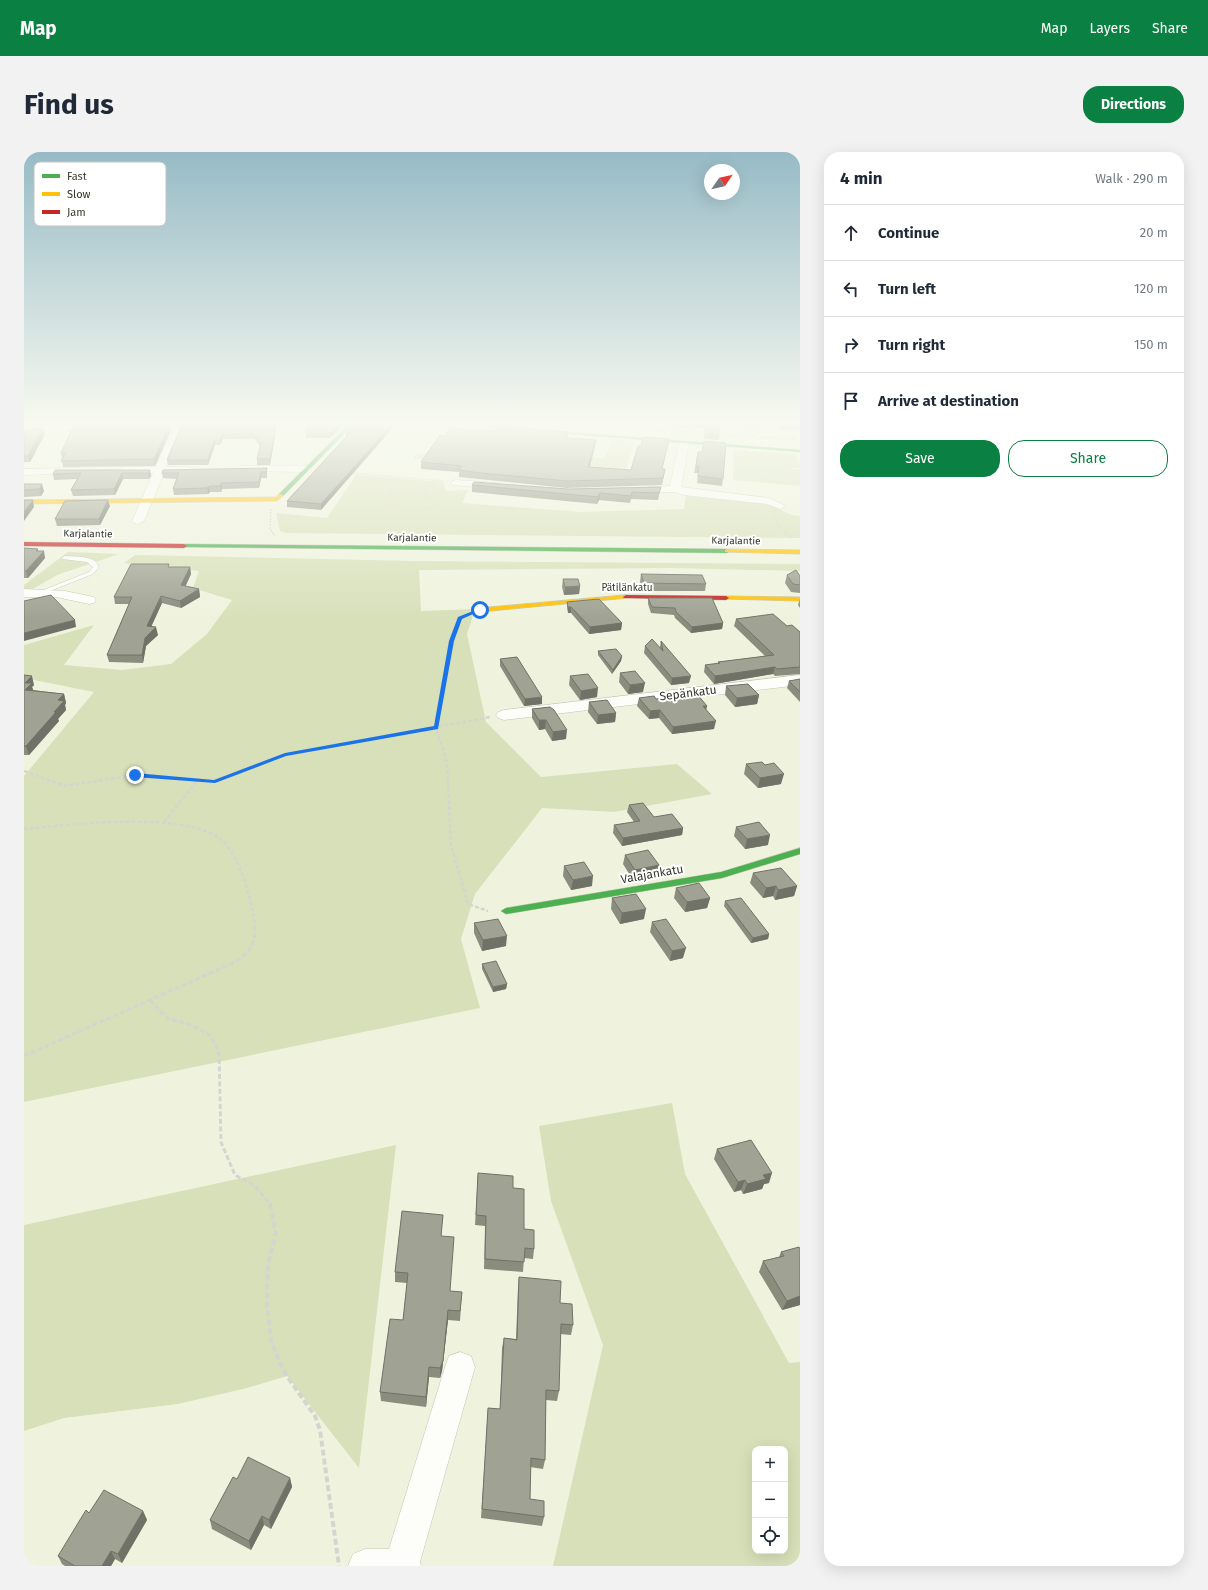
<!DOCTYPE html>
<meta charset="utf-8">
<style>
:root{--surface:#fff;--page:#f2f2f3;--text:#1f2937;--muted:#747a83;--line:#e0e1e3;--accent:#0b8043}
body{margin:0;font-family:"Fira Sans",sans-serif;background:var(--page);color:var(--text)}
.controls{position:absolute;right:12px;bottom:12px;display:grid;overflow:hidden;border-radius:8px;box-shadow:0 4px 16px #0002}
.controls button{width:36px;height:36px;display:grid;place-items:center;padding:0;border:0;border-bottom:1px solid var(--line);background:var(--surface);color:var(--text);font:20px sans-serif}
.compass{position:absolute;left:680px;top:12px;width:36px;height:36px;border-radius:50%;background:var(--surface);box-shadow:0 4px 16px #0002;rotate:56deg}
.stop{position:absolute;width:12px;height:12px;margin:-9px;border:3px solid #1a73e8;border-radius:50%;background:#fff}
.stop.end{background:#1a73e8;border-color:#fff;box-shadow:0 1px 4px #0008}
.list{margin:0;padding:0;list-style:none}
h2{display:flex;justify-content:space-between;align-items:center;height:52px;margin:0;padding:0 16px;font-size:17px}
h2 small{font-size:13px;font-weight:400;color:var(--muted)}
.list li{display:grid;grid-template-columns:26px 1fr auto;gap:12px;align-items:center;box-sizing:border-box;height:56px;padding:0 16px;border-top:1px solid var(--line)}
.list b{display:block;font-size:15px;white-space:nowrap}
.list em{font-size:13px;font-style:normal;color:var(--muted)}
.actions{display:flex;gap:8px;padding:12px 16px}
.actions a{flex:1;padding:9px 0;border:1px solid var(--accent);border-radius:16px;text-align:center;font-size:14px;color:var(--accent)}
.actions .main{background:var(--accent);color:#fff}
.icon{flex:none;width:22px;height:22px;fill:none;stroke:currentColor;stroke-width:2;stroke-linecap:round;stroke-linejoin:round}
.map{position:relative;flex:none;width:776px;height:1414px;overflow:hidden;border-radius:16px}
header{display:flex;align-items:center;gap:24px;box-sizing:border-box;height:56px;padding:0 20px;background:var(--accent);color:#fff}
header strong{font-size:19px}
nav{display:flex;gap:22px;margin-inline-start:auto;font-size:14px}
.intro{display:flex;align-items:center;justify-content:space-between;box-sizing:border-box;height:96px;padding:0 24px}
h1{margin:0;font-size:28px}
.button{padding:10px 18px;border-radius:16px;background:var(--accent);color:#fff;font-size:14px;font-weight:700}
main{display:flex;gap:24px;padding:0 24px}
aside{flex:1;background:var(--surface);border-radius:16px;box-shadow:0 4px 16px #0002}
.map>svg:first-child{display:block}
</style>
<header>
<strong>Map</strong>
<nav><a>Map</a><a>Layers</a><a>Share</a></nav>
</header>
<div class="intro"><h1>Find us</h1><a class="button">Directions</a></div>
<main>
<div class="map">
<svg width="776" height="1414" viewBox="0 0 776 1414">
<rect width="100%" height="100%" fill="#eff3de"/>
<!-- built -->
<path fill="#edf4d2" d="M514 270H580L731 282 776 284V291L559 276Z"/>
<!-- green -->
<path fill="#d8e0b9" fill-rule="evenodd" d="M589 287 610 289 602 318 487 316 389 307 392 301 468 307 508 301 580 306Z
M710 298 771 302 776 312V316H763L776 317V334L709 328Z
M332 323 419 330 422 339 444 338 438 351 556 360 660 357 662 343 739 350 768 363 776 364V386L262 381 256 379 252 361 303 366Z
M44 400 95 402 33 423 0 442V433Z
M111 403 389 409 776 412V419L647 416 395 418 397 459 451 457 443 482 462 570 517 625 653 612 688 642 590 660 518 656 451 742 437 787 456 856 0 950V624L70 540 0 526V493L70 473 40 513 98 518 147 512 183 482 208 448 169 436 175 419 100 411Z
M648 951 661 1022 765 1211 776 1210V1414H529L579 1193 527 1049 515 974ZM731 1297H761V1399H731Z
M372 993 335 1316 263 1224 223 1236 154 1252 40 1266 0 1279V1073Z"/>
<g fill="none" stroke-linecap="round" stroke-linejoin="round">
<!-- lane casing -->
<g stroke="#c2c5b5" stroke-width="1">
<path id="lane" d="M41 404C52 405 71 403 75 415L69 422 21 441H17V439L65 420 69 415 63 410 39 407 38 406Z"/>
</g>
<!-- street casing -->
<g stroke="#c2c5b5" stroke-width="1">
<path id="street" d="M151 270H333L334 271 329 274 158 276 142 315H165L170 318 165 321H140L120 369 114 372 110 371 108 369 129 321H99L94 318 99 315H132L149 276 121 277 116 274 121 271Z
M75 272 80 275 78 277 0 281V275Z
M660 288 665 291 657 335 745 346 762 354 756 357 743 352 659 343 650 340 607 341 606 339 611 336 646 334 655 291Z
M217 314H283L288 317 283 320 213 319 212 317 213 315Z
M57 316 62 319 61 321 0 323V317Z
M432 328 474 331 479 334 474 337 428 333 427 331 428 329Z
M0 437 41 439 70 445 72 448 70 451 65 452 32 445H0Z
M776 523V533L480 568 474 566 472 563 474 560 480 558Z
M436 1200 447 1204 451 1215 396 1410 397 1414H324L329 1402 341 1397H365L421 1215 425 1204Z"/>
</g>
<!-- fast casing -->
<g stroke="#c2c5b5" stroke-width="1">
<path id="fast" d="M327 270H332L259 344H255V342Z
M466 274 776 298V300L468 276Z
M160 392 703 397 706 399 703 401 158 395V393Z
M776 696V702L698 726 482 762 477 759 482 756 697 720Z"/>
</g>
<!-- slow casing -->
<g stroke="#c2c5b5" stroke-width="1">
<path id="slow" d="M255 342 260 343 253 349 0 352V348L252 345Z
M703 397 776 398V402L701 400V398Z
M602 443 605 445 604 446 456 460 453 458 456 456Z
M702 444 776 445V449L700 447V445Z"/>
</g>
<!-- jam casing -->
<g stroke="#c2c5b5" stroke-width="1">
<path id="jam" d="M0 390 160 392 163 394 160 396 0 394Z
M602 443 702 444 705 446 702 448 600 446 599 445Z"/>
</g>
<!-- path-far4 -->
<path stroke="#d5d5d0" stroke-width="1.5" stroke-dasharray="2 1" stroke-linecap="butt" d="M435 270 457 273
M327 321 420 329
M365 324 361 329 368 344 365 354C380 357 396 361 410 354L409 350 401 342 411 328
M247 357 246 377 251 384
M751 363 755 374 768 387"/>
<!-- path-far3 -->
<path stroke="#d5d5d0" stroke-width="2" stroke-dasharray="3 1.5" stroke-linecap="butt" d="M414 561 427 489 436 466 442 463"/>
<!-- path-far2 -->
<path stroke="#d5d5d0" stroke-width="2.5" stroke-dasharray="4 2" stroke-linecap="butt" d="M415 560 412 575 423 611 427 693 444 752 464 759
M0 619 41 634 111 623 191 630 261 603 466 565
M140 670 173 629
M0 677C46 673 165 657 200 690 217 707 229 752 231 775"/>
<!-- path-far1 -->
<path stroke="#d5d5d0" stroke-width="3" stroke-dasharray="5 2.5" stroke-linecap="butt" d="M126 848 143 866 165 872 186 883 195 899 197 990 211 1023 231 1034 247 1053
M0 904 209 811C224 802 232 793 231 774"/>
<!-- path -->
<path stroke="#d5d5d0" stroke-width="4" stroke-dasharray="6 3" stroke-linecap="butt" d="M246 1052 252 1081 244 1111 243 1152 247 1189 260 1220 291 1264 296 1278 315 1414"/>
<!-- lane -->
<use href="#lane" fill="#fdfdfa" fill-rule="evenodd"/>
<!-- street -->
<use href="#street" fill="#fdfdfa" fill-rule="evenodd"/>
<!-- fast -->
<use href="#fast" fill="#4caf50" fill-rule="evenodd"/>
<!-- slow -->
<use href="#slow" fill="#ffc107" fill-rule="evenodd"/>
<!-- jam -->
<use href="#jam" fill="#c62828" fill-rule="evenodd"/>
<!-- rail casing -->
<g stroke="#d4d5cf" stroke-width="2.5">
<path id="rail" d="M542 270 676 282 776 287"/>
</g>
<!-- rail -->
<use href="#rail" stroke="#fff" stroke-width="1.5" stroke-dasharray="5" stroke-linecap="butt"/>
</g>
<!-- wall -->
<path fill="#8a8c7e" d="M0 270H27L26 273 0 274Z
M54 270H103L55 272Z
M331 270 297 358 263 355V349L322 285V280Z
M642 270H694L696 279 695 288 680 287 681 276 643 274Z
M714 270H740L735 275H717Z
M751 270H776V278L756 277Z
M316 271V276L306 286H282V281Z
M158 272H252V277L246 313H233V307L236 294 230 287H199L196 293H191L184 313H144L143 308Z
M0 277 21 282 6 310H1L0 311Z
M147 278 131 314 39 315 37 301Z
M472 279 544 280 543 286 572 288 571 294 566 315 607 318 644 293 638 317 640 324 638 333 543 336 455 327 435 325V320L397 317V310L420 284Z
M674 300 699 327 698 334 673 331 674 321H670Z
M243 316V326H237L235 336 198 337 197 340H186L184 342 150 343 149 337 153 327 139 326 138 321Z
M126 318 127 324 125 327H99L91 343 49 344 47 338 53 327 30 328 29 322Z
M0 332 20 339 17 344 0 345Z
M448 333 544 337 637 335 634 348 607 347 606 351 575 348 573 352 448 340Z
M86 354 76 373 33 374 31 367Z
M0 396 14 397V399L21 406 4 426H0Z
M146 415H166L167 422 161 434 175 437 176 445 157 456 138 451 127 474 134 483 122 494 119 511 85 510 83 503 105 452H91L90 445Z
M617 422 682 432 681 439H619L616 430Z
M763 423 776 424V441L767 440 761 431Z
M539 427 556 434 555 442 540 443 538 435Z
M624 446 699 471 698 477 667 481 651 466 650 463 627 461 624 452Z
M776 447V456L774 453Z
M543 450 598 471 597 478 565 482 547 461H544L543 456Z
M712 467 763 474 776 480V522L751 524 749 522 690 532 680 520 681 513 694 512V510L741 504 710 474Z
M637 489 665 531 647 533 620 501 621 494 636 495Z
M574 499 598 504 597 509 588 522 574 503Z
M476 507 518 552 500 554 476 514Z
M596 521 619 540 604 542 595 530Z
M0 523 10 533 8 535 9 538 40 542 42 551 41 553 42 558 34 567 35 569 5 603H0Z
M546 524 573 545 556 548 545 533Z
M776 527V550L763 536 765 529Z
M702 534 735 543 733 552 711 555 701 543Z
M615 546 632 547 683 554 682 558 690 577 648 582 635 566 625 567 613 554Z
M565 550 592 561 591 570 573 572 564 560Z
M526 555 542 587 528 589 521 577 515 578 508 566V557Z
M722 612 741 613 757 632 734 636 720 622Z
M605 653 630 665 659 676 658 683 598 694 589 681 590 673 610 670 603 660Z
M712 675 744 693 721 697 710 684Z
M601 703 633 723 609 728 599 712Z
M540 714 568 734 547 738 539 724Z
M729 721 773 734 770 744 751 748 749 744 739 746 726 731Z
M652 736 686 746 683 756 661 760 650 746Z
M588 746 620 767 596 772 587 757Z
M701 749 745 782 744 787 727 791 700 754Z
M628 770 659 806 646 809 626 780Z
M450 771 482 794 458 799 450 781Z
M458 812 483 832 482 837 469 840 458 817Z
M693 997 745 1031 740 1032 738 1037 719 1042 717 1038 710 1040 690 1007Z
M454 1021 489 1036 500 1077 510 1097 509 1107 500 1106 499 1120 460 1117 461 1074 451 1073Z
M419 1063 417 1084 426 1139 438 1140 436 1169 424 1168 418 1219 416 1226 405 1225 402 1255 357 1249 356 1240 379 1168 383 1131 371 1130V1120Z
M775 1095 776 1153 758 1158 735 1120 739 1109 755 1105 757 1100Z
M495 1125 536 1151 549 1173 547 1183 536 1182 535 1239 533 1249 522 1248 521 1308 519 1317 506 1315V1347L520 1365 518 1374 457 1366 464 1256 476 1257 478 1196 480 1186 492 1187 494 1135Z
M266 1326 268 1335 247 1377 240 1373 227 1398 188 1377 186 1368 213 1327Z
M119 1359 123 1368 98 1411 91 1407 87 1414H41L38 1412 34 1404 65 1361Z"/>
<!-- shaded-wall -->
<path fill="#707267" d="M370 270H374L297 358V352Z
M736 270H740L735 275Z
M316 271V276L306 286V281Z
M146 272 147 278 131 314 130 307Z
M252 272V277L246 313V307Z
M19 276 21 282 6 310 4 304Z
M198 282 199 287 196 293V288Z
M190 288 191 293 184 313V308Z
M572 288 571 294 564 321V315Z
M126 318 127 324 125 327 124 321Z
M237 320V326L235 336V330Z
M98 321 99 327 91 343 90 337Z
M197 331 198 337 197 340 196 334Z
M18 332 20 339 17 344 15 337Z
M185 334 186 340 184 342 183 336Z
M576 341 575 348 573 352 574 345Z
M9 348 10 355 0 369V360Z
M84 348 86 354 76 373 75 367Z
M20 399 21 406 4 426 2 419Z
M166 415 167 422 159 440 157 433Z
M556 434 555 442 540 443 541 435Z
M175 437 176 445 157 456 156 449Z
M137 444 138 451 124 482 123 474Z
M544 455H547V461H544Z
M51 468 52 475 0 489V481Z
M598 471 597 478 565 482 566 475Z
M699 471 698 477 667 481 668 475Z
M132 475 134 483 122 494 119 511 118 503 121 486Z
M598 504 597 509 588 522 589 518Z
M751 515 749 522 690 532 691 524Z
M8 524 10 533 8 535 10 540 1 538V531Z
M667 524 665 531 647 533 648 526Z
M621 531 619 540 604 542 606 533Z
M574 536 573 545 556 548 557 539Z
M40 542 42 551 41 553 42 558 34 567 35 569 5 603 2 594 30 560 34 548Z
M735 543 733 552 711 555 713 546Z
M518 545V552L500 554 501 547Z
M679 554H683L681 561Z
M636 558 635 566 625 567 626 559Z
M592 561 591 570 573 572 574 563Z
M515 568H522L521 577 515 578Z
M692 569 690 577 648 582 649 575Z
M543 578 542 587 528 589 529 580Z
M760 622 757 632 734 636 736 626Z
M659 676 658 683 598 694 599 686Z
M746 683 744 693 721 697 723 687Z
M635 713 633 723 609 728 611 718Z
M569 724 568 734 547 738 549 728Z
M752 734 749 744 739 746 742 736Z
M773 734 770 744 751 748 754 738Z
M686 746 683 756 661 760 663 750Z
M622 757 620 767 596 772 598 761Z
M745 782 744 787 727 791 729 786Z
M483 784 482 794 458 799 459 788Z
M662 796 659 806 646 809 648 799Z
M483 832 482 837 469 840V835Z
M748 1021 745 1031 740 1032 738 1037 719 1042 723 1032 739 1023Z
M721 1028 717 1038 710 1040 714 1030Z
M776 1144V1153L758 1158 763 1149Z
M424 1158V1168L418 1219 416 1226V1216Z
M405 1215V1225L402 1255V1245Z
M266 1326 268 1335 247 1377 245 1368Z
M119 1359 123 1368 98 1411 94 1402Z
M238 1364 240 1373 227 1398 225 1389Z
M87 1399 91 1407 87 1414H78Z"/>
<!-- building -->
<path fill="#a0a393" stroke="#707267" d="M331 270H370L297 352 263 349 327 280H322Z
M682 270H694L696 279 681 278Z
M756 270H776V272H757Z
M283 271H316L306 281H282Z
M146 272 130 307 37 309 42 301H37L49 275Z
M158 272H252L246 307H233L237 291 230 281 198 282 196 288H190L184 308H143Z
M475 274 544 280 542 286 572 288 564 315 607 318 614 294H617L619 285 645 287 638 317H641L639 326 544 329 456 321 435 318 438 314 397 310 416 283 420 284 426 276 472 279Z
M19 276 4 304H0V277Z
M680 289 702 291 699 327 674 324 675 314H672L674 300H678Z
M243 316 242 320H237L235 330 197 331 196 334H185L183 336 149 337 155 321H138L139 318Z
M31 318H126L124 321H98L90 337 47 338 57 321 29 322Z
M450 330 544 337 637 335 635 341 608 340 607 344 576 341 574 345 448 333Z
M0 332H18L15 337 0 338Z
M0 348H9L0 360Z
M84 348 75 367H31L41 349Z
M0 396 14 397 12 399H20L2 419H0Z
M107 412H145L144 415H166L157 433 175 437 156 449 137 444 123 474 132 475 121 486 118 503H83L108 445H90Z
M772 418 776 424V433L769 432 763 423Z
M617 422 678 423 682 432 620 431Z
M539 427H554L556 434 541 435Z
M27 443 51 468 0 481V449Z
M624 446H688L699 471 668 475 652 460 651 456 628 455Z
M575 447 598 471 566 475 547 455H544L543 450Z
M749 462 763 474 768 473 776 480V515L753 517 751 515 691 524 681 513 696 511 694 510 750 503 712 467Z
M628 487 639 499 637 489 667 524 648 526 621 494Z
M592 497 598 504 589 518 574 499Z
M493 505 518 545 501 547 476 507Z
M611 519 621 531 606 533 596 521Z
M564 522 574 536 557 539 546 524Z
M0 523 8 524 1 531H8L1 538 40 542 34 548 40 549 30 560H32L2 594H0Z
M776 527V540L765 529Z
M724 532 735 543 713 546 702 534Z
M673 542 683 554H679L692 569 649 575 636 558 626 559 615 546 630 544 632 547Z
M583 548 592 561 574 563 565 550Z
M526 555 530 558 543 578 529 580 522 568H515L508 557Z
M738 610 741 613 750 611 760 622 736 626 722 612Z
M619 651 630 665 648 662 659 676 599 686 590 673 616 669 605 653Z
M735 670 746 683 723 687 712 675Z
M624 698 635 713 611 718 601 703Z
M560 710 569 724 549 728 540 714Z
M757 716 773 734 754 738 752 734 742 736 729 721Z
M675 731 686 746 663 750 652 736Z
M612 742 622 757 598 761 588 746Z
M717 746 745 782 729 786 701 749Z
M474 767 483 784 459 788 450 771Z
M642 767 662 796 648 799 628 770Z
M472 809 483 832 469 835 458 812Z
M727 988 748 1021 739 1023 742 1027 723 1032 721 1028 714 1030 693 997Z
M454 1021 489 1024V1036L500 1037V1077L510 1078V1097L501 1096 500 1110 461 1107 462 1064 452 1063Z
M378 1059 419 1063 417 1084 430 1085 426 1139 438 1140 436 1159 424 1158 419 1209 416 1216 405 1215 402 1245 356 1240 366 1167 379 1168 384 1121 371 1120Z
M775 1095 776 1097V1144L763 1149 739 1109 760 1104 757 1100Z
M495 1125 537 1129 536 1151 548 1152 549 1173 537 1172 535 1239 522 1238 521 1308 507 1306 506 1347 520 1349V1365L458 1357 464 1256 476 1257 480 1186 493 1188Z
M224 1305 266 1326 245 1368 238 1364 225 1389 186 1368 209 1325 213 1327Z
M80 1338 119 1359 94 1402 87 1399 78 1414H51L34 1404 62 1358 65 1361Z"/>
<!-- sky -->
<linearGradient id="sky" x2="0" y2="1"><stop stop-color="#97bbc6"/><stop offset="0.58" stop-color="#f8faf0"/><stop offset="1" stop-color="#f8faf0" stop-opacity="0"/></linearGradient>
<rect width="776" height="468" fill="url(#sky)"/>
<!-- route -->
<path fill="#1a73e8" d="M454 457 458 458 438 467 430 489 414 577 262 604 191 631 111 625 108 623 111 621 190 628 261 601 410 574 425 489 434 465Z"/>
<g text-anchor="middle" stroke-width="4" stroke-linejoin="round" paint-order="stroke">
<!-- far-street labels -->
<g font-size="10" fill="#36382a" stroke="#fff">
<text transform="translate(64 381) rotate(1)" y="4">Karjalantie</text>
<text transform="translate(388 385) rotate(1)" y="4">Karjalantie</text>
<text transform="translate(712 388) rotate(1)" y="4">Karjalantie</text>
<text x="603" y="439">Pätilänkatu</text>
</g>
<!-- street labels -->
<g font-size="12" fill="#36382a" stroke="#fff">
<text transform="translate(664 541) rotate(-7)" y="4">Sepänkatu</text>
<text transform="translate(628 722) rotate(-10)" y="4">Valajankatu</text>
</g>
</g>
<!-- legend -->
<rect x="10" y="10" width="132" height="64" rx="6" fill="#fff" stroke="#c3c3bf" stroke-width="1"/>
<rect x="18" y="22" width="18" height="4" fill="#4caf50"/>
<rect x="18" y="40" width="18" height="4" fill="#ffc107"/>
<rect x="18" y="58" width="18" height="4" fill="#c62828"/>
<g font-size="11" fill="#36382a">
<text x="43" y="28">Fast</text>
<text x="43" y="46">Slow</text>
<text x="43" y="64">Jam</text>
</g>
</svg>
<div class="controls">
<button>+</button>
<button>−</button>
<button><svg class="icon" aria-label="locate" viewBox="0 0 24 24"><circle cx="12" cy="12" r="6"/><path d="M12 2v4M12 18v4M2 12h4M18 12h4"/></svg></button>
</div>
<svg class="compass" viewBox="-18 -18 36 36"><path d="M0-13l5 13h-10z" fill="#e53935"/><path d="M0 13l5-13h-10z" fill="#747a83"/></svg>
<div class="stop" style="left:456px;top:458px"></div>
<div class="stop end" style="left:111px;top:623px"></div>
</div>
<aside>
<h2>4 min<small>Walk · 290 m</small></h2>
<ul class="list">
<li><svg class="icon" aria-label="ahead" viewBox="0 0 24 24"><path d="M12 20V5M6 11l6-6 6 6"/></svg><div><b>Continue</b></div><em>20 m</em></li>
<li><svg class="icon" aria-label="left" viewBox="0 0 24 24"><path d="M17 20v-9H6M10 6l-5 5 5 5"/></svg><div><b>Turn left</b></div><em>120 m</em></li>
<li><svg class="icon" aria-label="right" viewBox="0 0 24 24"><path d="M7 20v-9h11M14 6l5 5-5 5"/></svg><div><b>Turn right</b></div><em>150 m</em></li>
<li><svg class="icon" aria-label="arrive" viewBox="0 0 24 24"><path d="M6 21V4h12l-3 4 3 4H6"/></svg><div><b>Arrive at destination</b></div></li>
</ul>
<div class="actions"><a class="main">Save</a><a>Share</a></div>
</aside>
</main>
